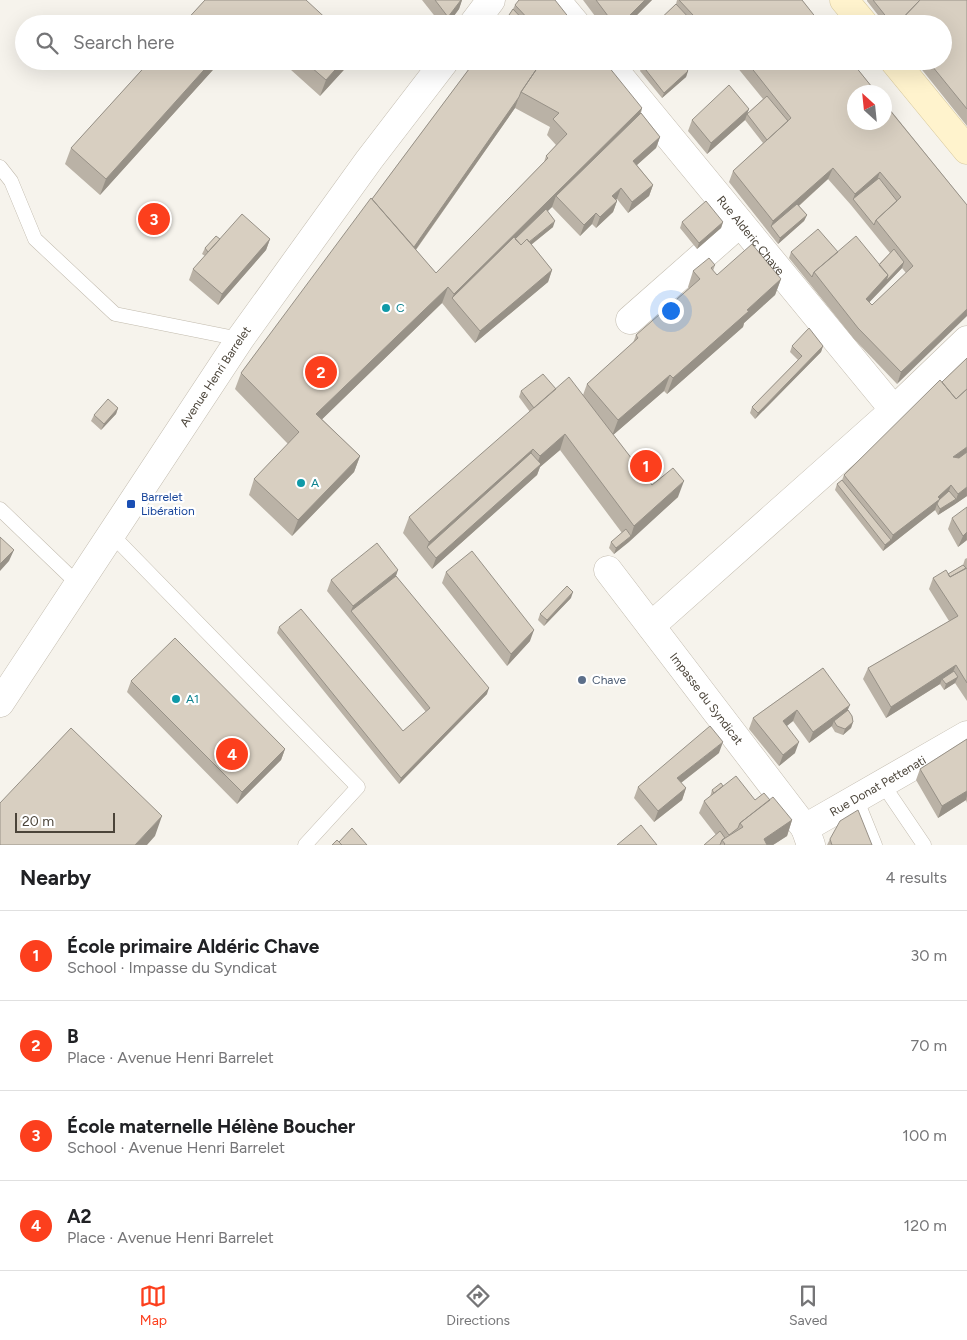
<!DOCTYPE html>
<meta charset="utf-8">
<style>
:root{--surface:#fff;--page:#f2f2f2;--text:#202124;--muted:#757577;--line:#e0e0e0;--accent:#fc3f1d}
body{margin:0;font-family:Figtree,sans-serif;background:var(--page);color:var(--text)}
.compass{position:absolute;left:847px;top:85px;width:45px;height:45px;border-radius:50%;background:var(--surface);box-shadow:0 5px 20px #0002;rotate:333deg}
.scale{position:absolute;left:15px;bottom:12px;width:100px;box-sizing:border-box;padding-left:5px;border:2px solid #4b4439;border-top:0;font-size:14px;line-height:18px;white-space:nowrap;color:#4b4439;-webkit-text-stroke:4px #fff;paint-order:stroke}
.you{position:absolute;left:670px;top:310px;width:18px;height:18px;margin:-12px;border:4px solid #fff;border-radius:50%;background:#1a73e8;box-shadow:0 0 0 8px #1a73e833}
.badge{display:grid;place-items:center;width:32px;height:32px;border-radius:50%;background:var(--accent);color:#fff;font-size:16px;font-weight:700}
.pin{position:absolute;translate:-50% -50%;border:2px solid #fff;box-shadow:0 1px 5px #0006}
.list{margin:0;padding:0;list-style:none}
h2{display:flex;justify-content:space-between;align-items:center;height:65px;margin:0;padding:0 20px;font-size:21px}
h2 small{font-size:16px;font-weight:400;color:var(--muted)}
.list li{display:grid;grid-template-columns:32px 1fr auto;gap:15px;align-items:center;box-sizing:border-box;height:90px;padding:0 20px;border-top:1px solid var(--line)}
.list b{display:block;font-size:19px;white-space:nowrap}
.list p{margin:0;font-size:16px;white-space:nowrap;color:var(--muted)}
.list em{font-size:16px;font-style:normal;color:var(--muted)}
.icon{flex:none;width:28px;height:28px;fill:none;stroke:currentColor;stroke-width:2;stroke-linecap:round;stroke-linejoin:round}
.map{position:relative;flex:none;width:967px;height:845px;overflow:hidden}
.search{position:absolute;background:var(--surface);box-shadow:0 5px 20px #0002;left:15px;right:15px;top:15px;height:55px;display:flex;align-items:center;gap:12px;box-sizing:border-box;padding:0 18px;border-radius:28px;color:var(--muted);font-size:19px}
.sheet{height:425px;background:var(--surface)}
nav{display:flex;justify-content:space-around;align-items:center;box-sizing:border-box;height:70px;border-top:1px solid var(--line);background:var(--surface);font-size:14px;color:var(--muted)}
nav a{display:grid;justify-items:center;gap:2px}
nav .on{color:var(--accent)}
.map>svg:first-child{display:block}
</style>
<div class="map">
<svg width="967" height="845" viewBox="0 0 967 845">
<rect width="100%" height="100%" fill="#f6f3ec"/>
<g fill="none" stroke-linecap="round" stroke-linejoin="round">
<!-- lane casing -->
<g stroke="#c2bbae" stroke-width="15">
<path id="lane" d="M0 167 11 181 35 239 115 314 240 339
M0 509 78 584
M111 534 358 787 305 845
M882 783 924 845
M856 798 875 845"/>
</g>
<!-- street casing -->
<g stroke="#c2bbae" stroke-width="29">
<g id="street">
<path d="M556 0 576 24"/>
<path d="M473 24 491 0"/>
<path id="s1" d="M607 61 894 410"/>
<path d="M630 320 740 223"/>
<path id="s2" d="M608 570 805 828"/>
<path d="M651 626 894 410 967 340"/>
<path id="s3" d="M0 703 240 339 369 160 445 61"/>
<path id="s4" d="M811 845 805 828 967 735"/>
</g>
</g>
<!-- secondary casing -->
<g stroke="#d6c79b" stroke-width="29">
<path id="secondary" d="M844 0 864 24
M894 61 967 150"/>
</g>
<!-- lane -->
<use href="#lane" stroke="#fff" stroke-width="14"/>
<!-- street -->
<use href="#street" stroke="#fff" stroke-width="28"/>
<!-- secondary -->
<use href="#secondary" stroke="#fff3cd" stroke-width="28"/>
</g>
<!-- wall -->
<path fill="#bab2a6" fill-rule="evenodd" d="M205 0 332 24H183Z
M422 0H462L459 9 448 24H441Z
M583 0H652L628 24H601Z
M677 0H802L821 24H655L676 4Z
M867 0H967V126L915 61H943V24H885L867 1Z
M515 5 574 24H503L513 9Z
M150 61H221L100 195 65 164 71 148Z
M281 61H352L320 96Z
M475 61 642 108 641 113 660 137 656 148 637 165 653 185 649 196 628 213 617 199 616 200 617 201 613 212 596 228 592 224 580 236 552 207 547 211 553 227 531 245 552 270 548 282 475 343 442 303 322 419 360 456 354 472 292 536 249 495 254 479 288 444 235 389 241 373 372 199ZM515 108 550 127 547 135 556 145 546 156 544 162 436 273 416 250Z
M732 61H851L967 205 897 384 854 339 789 258 791 252H838L879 264 890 253 851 205 828 179 799 206 807 215 804 221 778 244 729 182 733 171 763 143 745 120 707 154 688 131 692 120 749 109 747 114 763 99ZM902 268 906 273 872 305 869 302Z
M642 65 688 71 686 77 662 98 640 71Z
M682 222H723L721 228 697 249 680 228Z
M220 239H270L266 250 218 305 189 280 193 269 205 256 202 254 205 248Z
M715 265 713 271 717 275 781 279 775 295 744 323 743 327 667 394 664 391 613 435 652 485 678 497 614 554 609 548 611 542 622 533 560 450 540 467 537 475 432 569 403 533 409 517 530 412 519 397 521 391 556 389 583 395 587 384 633 343 636 335 689 288 688 287 693 271Z
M792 346H823L821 352 755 419 750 413 752 407 798 360 790 352Z
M967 358V496L938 515 935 510 883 551 835 490 837 484 842 480 844 475Z
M118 408 116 414 101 430 91 421 94 415Z
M952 518 967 540 958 547 948 529Z
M967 558V701L955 683 944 690 940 684 886 718 863 679 868 668 949 621 929 589 933 578 948 574 963 565 965 559Z
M446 572 530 641 507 666 442 583Z
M396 576 487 694 399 784 277 633 279 627 403 731 426 712 327 591 331 580Z
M571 598 544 626 538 620 540 614Z
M823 668 848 710 853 722 851 728 843 735 835 732 832 727V726L809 743 793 721 787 726 795 753 779 766 749 729 753 718Z
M131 681 285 749 281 760 237 804 127 692Z
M967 739V803L966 800 938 818 916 780 920 769Z
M719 753 681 783 686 788 682 800 654 822 634 798 638 787Z
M723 786 755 800H770L792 820 787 836 773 845H704L716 835 699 813 704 801 710 797 712 790Z
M830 839 872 845H827Z"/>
<!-- shaded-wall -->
<path fill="#979187" d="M461 0H462L459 9 448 24H446L448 17Z
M645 0H652L628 24H621Z
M254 16 251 24H246Z
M212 61H221L100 195 106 179Z
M343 61H352L320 96 326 80Z
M688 71 686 77 662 98 664 93Z
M519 97 515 108 407 262 411 251Z
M642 108 636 124 556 196 552 207 514 245 452 298 454 294Z
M749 109 745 120 707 154 711 143Z
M660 137 656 148 629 172 633 161Z
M833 168 828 179 773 229 771 226 773 221Z
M880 172 876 183 853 199 855 194Z
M653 185 649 196 628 213 632 202Z
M621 188 617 199 608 207 612 196Z
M617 201 613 212 596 228 600 217Z
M596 213 592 224 580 236 584 225Z
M807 215 804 221 778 244 780 238Z
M555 221 553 227 517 256 519 251Z
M723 222 721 228 697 249 699 243Z
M270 239 266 250 218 305 222 294Z
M904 262 902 268 862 310 866 299 888 275Z
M552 270 548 282 475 343 480 331Z
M781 279 775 295 744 323 743 327 667 394 673 378Z
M448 287 442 303 311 430 316 414Z
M967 309V316L897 384 901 372Z
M823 346 821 352 755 419 758 413Z
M670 375 664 391 612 436 618 420Z
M118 408 116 414 101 430 104 424Z
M565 434 560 450 540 467 537 475 432 569 436 558 535 469 540 456Z
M967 447V455L949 469 953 457Z
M533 449 527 465 427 547 429 542Z
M360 456 354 472 292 536 298 520Z
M684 481 678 497 629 542 634 526Z
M951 485 947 497 937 504 935 510 883 551 885 545 891 540 893 535Z
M967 487V496L954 505 958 494Z
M956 499 954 505 938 515 940 509Z
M967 532V540L958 547 963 536Z
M631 536 629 542 614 554 616 548Z
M14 550 9 561 0 571V564Z
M398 570 394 582 351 611 353 606Z
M573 592 571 598 544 626 547 620Z
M534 630 530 641 507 666 511 654Z
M956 665 951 677 942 679 940 684 886 718 891 707Z
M958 677 955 683 944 690 946 684Z
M489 688 487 694 399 784 401 778Z
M850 705 845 716 834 721 832 726 809 743 813 732Z
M797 710 793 721 779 732 783 721Z
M853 722 851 728 843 735 845 729Z
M723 742 719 753 673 789 677 778Z
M799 742 795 753 779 766 783 755Z
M285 749 281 760 237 804 242 792Z
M686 788 682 800 654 822 658 811Z
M967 791V796L966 800 938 818 942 806Z
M162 816 155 836 147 845H135Z
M792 820 787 836 773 845H762L764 839Z"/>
<!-- building -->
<path fill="#d8cfc1" stroke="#979187" d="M205 0H306L332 24H262L254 16 246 24H183Z
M435 0H461L448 17Z
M519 0H555L574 24H533L515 5Z
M596 0H645L621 24H614Z
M679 0H802L821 24H692L689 20 693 15Z
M873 0H920L897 24H892Z
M920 0H967V109L928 61H943V24H898V23Z
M676 4 690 19 688 24H655Z
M513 9 527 24H503Z
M150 61H212L106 179 71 148Z
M304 61H343L326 80Z
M475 61H542L521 92 519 97 414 247 372 199Z
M542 61H604L642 108 454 294 448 287 316 414 360 456 298 520 254 479 299 432 241 373 371 198 436 273 548 158 546 156 567 134 553 119 559 113 521 92Z
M646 61H681L688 71 664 93 642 65Z
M746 61H851L876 92H854V122H884V103L967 205V309L901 372 858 328 814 272 856 236 888 275 866 299 872 305 913 266 876 220 901 197 880 172 855 194 833 168 773 221 733 171 791 118Z
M729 85 749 109 711 143 692 120Z
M767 96 788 121 767 140 747 114Z
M641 113 660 137 633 161 653 185 632 202 621 188 612 196 617 201 600 217 596 213 584 225 556 196Z
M879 178 897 201 876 220 874 225 853 199Z
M706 201 723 222 699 243 682 222Z
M797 204 807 215 780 238 771 226Z
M546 209 555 221 529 242 527 239 521 245 515 239Z
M242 214 270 239 222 294 193 269Z
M818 229 838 252 814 272 812 277 791 252Z
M216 236 220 239 208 252 205 248Z
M514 237 521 245 527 239 552 270 480 331 452 298Z
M752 244 781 279 747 310 749 311 673 378 670 375 618 420 587 384 638 338 636 335 700 279 693 271 709 258 715 265 711 268 717 275Z
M894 249 904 262 886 281 888 275 879 265Z
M809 328 823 346 758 413 752 407 802 356 792 346Z
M967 358V389L956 399 942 382Z
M543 374 556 389 534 408 521 391Z
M569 377 652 485 673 468 684 481 634 526 565 434 540 456 533 449 429 542 409 517Z
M940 380 956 399 967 389V447L953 457 959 458 967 452V487L958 494 951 485 938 497 940 499 893 535 844 475Z
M108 399 118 408 104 424 94 415Z
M531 453 541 464 436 558 427 547Z
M842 480 891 540 885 545 837 484Z
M949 491 956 499 940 509 937 504 939 500Z
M967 507V532L963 536 952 518Z
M626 529 631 536 616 548 611 542Z
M0 537 14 550 0 564Z
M377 543 398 570 353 606 331 580Z
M472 551 534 630 511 654 446 572Z
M963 565 966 568 950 577 948 574Z
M967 568V683L956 665 891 707 868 668 958 616 933 578 946 570 950 577Z
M396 576 489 688 401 778 279 627 301 609 403 731 430 708 351 611Z
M567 586 573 592 547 620 540 614Z
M175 638 285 749 242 792 131 681Z
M823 668 850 705 813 732 797 710 783 721 799 742 783 755 753 718Z
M954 671 958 677 946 684 942 679Z
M848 710 852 716 853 722 845 729 837 726 834 721Z
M710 726 723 742 677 778 686 788 658 811 638 787Z
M71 728 162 816 135 845H0V803Z
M967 739V791L942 806 920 769Z
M736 776 755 800 764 793 770 800 740 823 738 828 729 835 704 801Z
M721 783 723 786 714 793 712 790Z
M773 797 792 820 764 839 767 845H724L725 844 722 840 743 827 740 823Z
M858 810 872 845H832L830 839 840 821Z
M641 825 657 845H617Z
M352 828 367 845H342L339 842Z
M720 831 725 838 722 840 720 845H704Z
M337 840 342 845H332Z"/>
<!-- markers -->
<g fill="#0f9aa8" stroke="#fff" stroke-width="2">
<circle cx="386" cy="308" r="5"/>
<circle cx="301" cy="483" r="5"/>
<circle cx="176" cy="699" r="5"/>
</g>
<rect fill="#1a4fb4" stroke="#fff" stroke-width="2" x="126" y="499" width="10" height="10" rx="2.5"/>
<circle fill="#5c6f8a" stroke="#fff" stroke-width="2" cx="582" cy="680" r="5"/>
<g text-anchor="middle" stroke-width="4.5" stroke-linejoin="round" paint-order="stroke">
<!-- street labels -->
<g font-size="12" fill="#4b4439" stroke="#fff">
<text dy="4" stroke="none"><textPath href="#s1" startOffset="226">Rue Alderic Chave</textPath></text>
<text dy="4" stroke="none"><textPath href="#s3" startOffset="391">Avenue Henri Barrelet</textPath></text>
<text dy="4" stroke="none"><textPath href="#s2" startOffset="162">Impasse du Syndicat</textPath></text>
<text dy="4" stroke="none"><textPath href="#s4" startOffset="102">Rue Donat Pettenati</textPath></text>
</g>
<!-- culture labels -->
<g font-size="12" fill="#0d838f" stroke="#fff" text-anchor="start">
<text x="396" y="312">C</text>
<text x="311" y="487">A</text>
<text x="186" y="703">A1</text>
</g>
<!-- transit labels -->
<g font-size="12" fill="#164399" stroke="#fff" text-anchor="start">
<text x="141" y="501">Barrelet<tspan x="141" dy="14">Libération</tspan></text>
</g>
<!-- service labels -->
<g font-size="12" fill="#4e5e75" stroke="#fff" text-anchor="start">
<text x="592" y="684">Chave</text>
</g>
</g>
</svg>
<svg class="compass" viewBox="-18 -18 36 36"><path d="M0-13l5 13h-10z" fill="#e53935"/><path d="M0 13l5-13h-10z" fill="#757577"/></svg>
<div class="scale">20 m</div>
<div class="you"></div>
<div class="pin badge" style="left:646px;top:466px">1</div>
<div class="pin badge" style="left:321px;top:372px">2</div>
<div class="pin badge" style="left:154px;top:219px">3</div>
<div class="pin badge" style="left:232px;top:754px">4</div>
<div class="search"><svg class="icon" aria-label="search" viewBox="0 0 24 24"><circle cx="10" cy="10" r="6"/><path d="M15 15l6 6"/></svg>Search here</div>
</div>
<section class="sheet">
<h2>Nearby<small>4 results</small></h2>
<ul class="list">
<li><span class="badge">1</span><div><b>École primaire Aldéric Chave</b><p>School · Impasse du Syndicat</p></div><em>30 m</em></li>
<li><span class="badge">2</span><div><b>B</b><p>Place · Avenue Henri Barrelet</p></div><em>70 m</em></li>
<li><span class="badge">3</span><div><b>École maternelle Hélène Boucher</b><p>School · Avenue Henri Barrelet</p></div><em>100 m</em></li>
<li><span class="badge">4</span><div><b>A2</b><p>Place · Avenue Henri Barrelet</p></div><em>120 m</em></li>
</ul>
</section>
<nav>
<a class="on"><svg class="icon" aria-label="map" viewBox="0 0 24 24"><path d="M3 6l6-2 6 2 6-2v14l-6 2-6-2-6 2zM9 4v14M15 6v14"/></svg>Map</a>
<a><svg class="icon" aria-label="directions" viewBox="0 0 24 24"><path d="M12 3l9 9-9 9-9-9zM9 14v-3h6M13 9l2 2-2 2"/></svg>Directions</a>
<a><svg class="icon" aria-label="saved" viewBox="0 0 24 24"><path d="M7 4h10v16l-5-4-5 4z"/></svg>Saved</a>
</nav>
